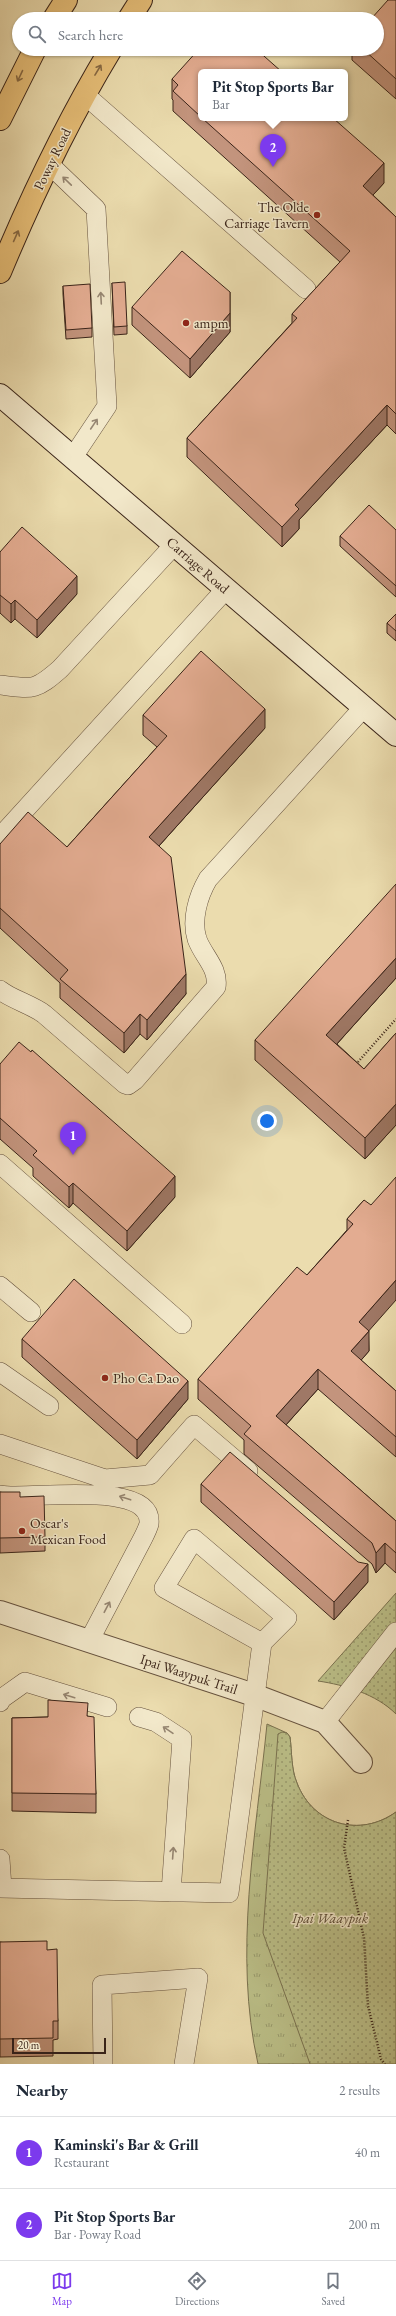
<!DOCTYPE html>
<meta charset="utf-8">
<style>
:root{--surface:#fff;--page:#f2f2f3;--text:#1f2937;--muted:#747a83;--line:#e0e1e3;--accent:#7c3aed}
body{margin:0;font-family:"EB Garamond",serif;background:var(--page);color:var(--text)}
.scale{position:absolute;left:12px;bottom:10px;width:94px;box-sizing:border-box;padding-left:4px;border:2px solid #3a2419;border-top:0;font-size:11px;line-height:14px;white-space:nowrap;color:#3a2419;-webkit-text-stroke:3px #f2e8ca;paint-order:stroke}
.you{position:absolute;left:267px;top:1121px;width:14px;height:14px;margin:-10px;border:3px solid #fff;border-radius:50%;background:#1a73e8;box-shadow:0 0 0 6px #1a73e833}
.badge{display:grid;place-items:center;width:26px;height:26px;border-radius:50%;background:var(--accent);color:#fff;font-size:13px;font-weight:700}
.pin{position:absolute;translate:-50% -33px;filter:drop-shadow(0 1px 2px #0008)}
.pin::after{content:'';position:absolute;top:21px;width:14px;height:12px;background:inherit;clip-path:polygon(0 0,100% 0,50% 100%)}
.popup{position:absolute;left:198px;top:69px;width:150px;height:52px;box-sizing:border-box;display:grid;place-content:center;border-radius:6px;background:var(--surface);filter:drop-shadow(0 1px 3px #0005);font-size:13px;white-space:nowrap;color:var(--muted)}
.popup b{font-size:15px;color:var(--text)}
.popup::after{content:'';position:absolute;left:50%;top:100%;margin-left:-8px;border:8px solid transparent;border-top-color:var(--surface)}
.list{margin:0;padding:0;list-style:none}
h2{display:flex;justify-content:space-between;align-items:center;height:52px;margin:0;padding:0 16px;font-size:17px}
h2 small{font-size:13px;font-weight:400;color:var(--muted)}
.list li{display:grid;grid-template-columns:26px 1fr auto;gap:12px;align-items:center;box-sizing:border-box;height:72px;padding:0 16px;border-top:1px solid var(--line)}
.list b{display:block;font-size:15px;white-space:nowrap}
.list p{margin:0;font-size:13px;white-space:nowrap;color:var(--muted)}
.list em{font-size:13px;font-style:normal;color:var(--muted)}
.icon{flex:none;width:22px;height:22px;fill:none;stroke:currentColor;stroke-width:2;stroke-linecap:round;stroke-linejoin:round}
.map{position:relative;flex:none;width:396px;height:2064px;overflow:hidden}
.search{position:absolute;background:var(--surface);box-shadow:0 1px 3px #0004;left:12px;right:12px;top:12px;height:44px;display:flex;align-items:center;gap:10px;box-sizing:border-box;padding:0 14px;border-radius:22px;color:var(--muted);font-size:15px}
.sheet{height:196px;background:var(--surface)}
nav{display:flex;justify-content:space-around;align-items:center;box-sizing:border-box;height:56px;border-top:1px solid var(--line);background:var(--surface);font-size:11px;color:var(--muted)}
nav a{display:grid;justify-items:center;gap:2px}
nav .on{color:var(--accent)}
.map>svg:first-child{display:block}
</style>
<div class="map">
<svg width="396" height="2064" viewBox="0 0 396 2064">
<defs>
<pattern id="grass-tufts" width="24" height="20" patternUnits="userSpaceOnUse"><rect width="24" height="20" fill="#bbbf88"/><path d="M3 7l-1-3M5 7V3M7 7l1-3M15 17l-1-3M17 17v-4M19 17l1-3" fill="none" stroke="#999b6e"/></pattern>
<pattern id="park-dots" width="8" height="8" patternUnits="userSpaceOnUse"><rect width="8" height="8" fill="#bbbf88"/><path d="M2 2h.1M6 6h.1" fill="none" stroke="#999b6e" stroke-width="1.8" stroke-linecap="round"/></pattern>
</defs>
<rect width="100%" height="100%" fill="#ebdcae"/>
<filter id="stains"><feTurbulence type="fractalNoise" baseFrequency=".005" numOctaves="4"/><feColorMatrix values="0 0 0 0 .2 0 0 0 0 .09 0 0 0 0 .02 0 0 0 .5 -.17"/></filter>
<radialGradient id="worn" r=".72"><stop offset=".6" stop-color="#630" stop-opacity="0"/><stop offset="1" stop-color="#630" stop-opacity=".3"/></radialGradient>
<!-- grass -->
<path fill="url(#grass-tufts)" stroke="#7a7250" d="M267 1724 287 1733 290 1737C292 1752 291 1769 297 1783 313 1825 360 1838 396 1812V2064H258C233 1954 256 1835 267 1724Z"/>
<!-- park -->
<path fill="url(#park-dots)" stroke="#7a7250" d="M396 1593V1714C376 1694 345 1685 318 1681Z
M282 1732 287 1733 290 1737C292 1752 291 1769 297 1783 313 1825 360 1838 396 1812V2064H310L263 1933 278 1734Z"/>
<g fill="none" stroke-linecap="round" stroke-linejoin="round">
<!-- lane casing -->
<g stroke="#66523e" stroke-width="20">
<path id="lane" d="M84 94 306 289
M49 164 96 209 107 406 73 457
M0 685C33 689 35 691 60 669L175 544
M0 837 226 589
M0 990C9 998 32 1005 44 1014L125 1084 128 1085 135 1080 216 987C219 968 203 956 197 939 191 920 198 896 208 879L364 707
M0 1164 182 1324
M0 1286 31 1312
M0 1372 49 1406
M0 1444 105 1479 150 1475 194 1425 248 1471
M0 1495C25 1501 154 1478 149 1524 148 1528 145 1534 143 1538L89 1641
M0 1702 1 1699 25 1682 107 1707
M139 1717 156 1722 182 1739 171 1892
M325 1722 396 1632
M0 1859 2 1888
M0 1888 229 1893 262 1643 164 1588 194 1539 287 1618 262 1643
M103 2064 102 1985 198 1978 184 2064"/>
</g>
<!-- street casing -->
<g stroke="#66523e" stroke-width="24">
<path id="street" d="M0 1612 254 1695 325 1722 361 1762"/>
</g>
<!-- secondary casing -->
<g stroke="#3a2419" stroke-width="24">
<path id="secondary" d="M0 395 396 735"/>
</g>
<!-- primary casing -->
<g stroke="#3a2419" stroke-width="24">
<path id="primary" d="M54 19 66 0
M129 19 141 0
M0 119 35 49
M0 272C32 195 68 120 111 49"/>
</g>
<!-- path -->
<path stroke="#3a2419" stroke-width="2.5" stroke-dasharray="1 2" stroke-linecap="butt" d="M358 1062 396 1019
M348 1820 344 1848 364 1938 368 2006 381 2059 385 2064"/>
<!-- lane -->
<use href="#lane" stroke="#f2e8ca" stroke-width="19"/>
<!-- street -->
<use href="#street" stroke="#f2e8ca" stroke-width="22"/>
<!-- secondary -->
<use href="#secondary" stroke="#f2e8ca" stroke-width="22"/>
<!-- primary -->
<use href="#primary" stroke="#e6be77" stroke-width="22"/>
</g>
<!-- wall -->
<path fill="#c3947d" stroke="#3a2419" d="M396 0V99L352 60V49H377Z
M201 72V118H333L384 183 373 195 396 217V434L387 425 299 520V529L282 547 187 457V438L292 323V314L340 262 173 111V100L172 99V79Z
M112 283 127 326V334L114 335Z
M63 286 92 328V337L66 339 63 294Z
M230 292V332L190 378 132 325V307Z
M396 530V597L340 546V536Z
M0 552 77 594 37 638 15 619 11 623 0 613Z
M396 614V641L387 633V623Z
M143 715 265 728 159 846 186 994 147 1040 140 1034 124 1053 60 998V983L0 928V844L67 847 157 747 143 735Z
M396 978 337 1044 364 1069 396 1033V1125L365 1159 255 1060V1040Z
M0 1064 175 1197 127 1251 73 1203 69 1208 33 1176V1168L0 1139Z
M364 1200 369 1351 361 1360 396 1391V1457L318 1389 286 1425 396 1521V1573L385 1563 376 1573 372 1564 244 1454V1440L198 1399V1379L307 1275 347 1230V1219Z
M22 1339 188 1399 137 1459 22 1357Z
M201 1484 368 1582 334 1620 201 1502Z
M0 1492 20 1497 45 1537V1551L0 1553Z
M88 1716 96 1794V1813L12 1811V1718L48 1717Z
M0 1942 47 1950 58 2021V2039L53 2040V2056L0 2057Z"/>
<!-- shaded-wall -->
<path fill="#9f7866" stroke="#3a2419" d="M384 163V183L363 206V186Z
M230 313V332L190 378V359Z
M387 405V425L299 520V529L282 547V527L295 505Z
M77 576V594L37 638V620Z
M15 600V619L11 623V604Z
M265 709V728L149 857V837Z
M396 958V978L326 1056V1035Z
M186 974V994L147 1040V1020Z
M140 1014V1034L124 1053V1033Z
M396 1104V1125L365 1159V1138Z
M175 1176V1197L127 1251V1231Z
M73 1183V1203L69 1208V1187Z
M396 1280V1300L359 1342V1322Z
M369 1331V1351L351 1372V1351Z
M318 1369V1389L276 1436V1416Z
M188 1381V1399L137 1459V1440Z
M385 1543V1563L376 1573V1553Z
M368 1564V1582L334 1620V1602Z"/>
<!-- building -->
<path fill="#e3ac91" stroke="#3a2419" d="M388 0H396V79L363 49H377V19H371Z
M199 49H256L282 72H201V117L173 91 178 85 172 79Z
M202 118H333L384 163 363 186 396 217V414L387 405 295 505 299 509 282 527 187 438 297 318 292 314 350 251Z
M182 251 230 292V313L190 359 132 307Z
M125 282 127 326 114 327 112 283Z
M90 284 92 328 66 330 63 286Z
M369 505 396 530V586L340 536Z
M22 527 77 576 37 620 15 600 11 604 0 595V552Z
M396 614V631L387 623Z
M201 651 265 709 149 837 171 857 186 974 147 1020 140 1014 124 1033 60 979 68 970 0 908V844L28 812 67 847 167 736 143 715Z
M396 884V958L326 1035 364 1069 396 1033V1104L365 1138 255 1040Z
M19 1042 31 1052 32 1050 175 1176 127 1231 73 1183 69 1187 33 1155 37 1151 0 1118V1064Z
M396 1177V1280L359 1322 369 1331 351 1351 396 1391V1437L318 1369 276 1416 396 1521V1553L385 1543 376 1553 372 1543 244 1434 251 1426 198 1379 297 1267 307 1275 353 1224 347 1219 364 1200 371 1205Z
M74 1279 188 1381 137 1440 22 1339Z
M230 1452 358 1562 368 1564 334 1602 201 1484Z
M0 1492H20V1497L44 1496 45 1537 0 1538Z
M48 1700 88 1703 87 1716 94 1717 96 1794 12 1793V1718L48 1717Z
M47 1941V1950L57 1949 58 2021H53V2038L0 2039V1942Z"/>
<!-- one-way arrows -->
<defs><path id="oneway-shaft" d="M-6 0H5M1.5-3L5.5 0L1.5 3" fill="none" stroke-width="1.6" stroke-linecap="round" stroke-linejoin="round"/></defs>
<g stroke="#876943">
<use href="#oneway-shaft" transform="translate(98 70) rotate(-59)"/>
<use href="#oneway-shaft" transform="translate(20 76) rotate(115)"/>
<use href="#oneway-shaft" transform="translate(16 236) rotate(-66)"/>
</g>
<g stroke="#968672">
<use href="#oneway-shaft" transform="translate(67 181) rotate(-136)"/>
<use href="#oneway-shaft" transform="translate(101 298) rotate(-93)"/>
<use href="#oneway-shaft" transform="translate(94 424) rotate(-56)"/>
<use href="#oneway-shaft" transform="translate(125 1498) rotate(-162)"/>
<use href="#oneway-shaft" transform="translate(107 1607) rotate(-62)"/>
<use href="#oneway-shaft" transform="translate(69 1696) rotate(-163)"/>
<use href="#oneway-shaft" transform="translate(168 1730) rotate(-146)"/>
<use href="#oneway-shaft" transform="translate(173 1853) rotate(-86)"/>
</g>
<!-- markers -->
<g fill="#8f2418" stroke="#f2e8ca" stroke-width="1.5">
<circle cx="317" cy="215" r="4"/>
<circle cx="186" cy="323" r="4"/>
<circle cx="105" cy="1378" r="4"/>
<circle cx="22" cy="1531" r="4"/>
</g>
<g text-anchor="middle" stroke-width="3" stroke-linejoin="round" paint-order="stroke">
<!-- street labels -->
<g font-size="14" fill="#3a2419" stroke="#f2e8ca">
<text transform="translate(52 159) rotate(-64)" y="5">Poway Road</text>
<text transform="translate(198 565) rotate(41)" y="5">Carriage Road</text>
<text transform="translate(189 1674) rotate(18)" y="5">Ipai Waaypuk Trail</text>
</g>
<!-- poi labels -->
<g font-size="14" fill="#3a2419" stroke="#f2e8ca" text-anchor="start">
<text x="309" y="212" text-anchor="end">The Olde<tspan x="309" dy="16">Carriage Tavern</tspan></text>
<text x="194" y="328">ampm</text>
<text x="113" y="1383">Pho Ca Dao</text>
<text x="30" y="1528">Oscar's<tspan x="30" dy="16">Mexican Food</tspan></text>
</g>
<!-- park labels -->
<g font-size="14" font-style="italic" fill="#5a4b35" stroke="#f2e8ca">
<text x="330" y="1923">Ipai Waaypuk</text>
</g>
</g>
<rect width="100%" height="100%" filter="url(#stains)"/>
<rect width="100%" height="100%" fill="url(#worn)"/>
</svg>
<div class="scale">20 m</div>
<div class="you"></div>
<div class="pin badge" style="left:73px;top:1155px">1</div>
<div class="pin badge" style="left:273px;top:167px">2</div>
<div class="popup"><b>Pit Stop Sports Bar</b>Bar</div>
<div class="search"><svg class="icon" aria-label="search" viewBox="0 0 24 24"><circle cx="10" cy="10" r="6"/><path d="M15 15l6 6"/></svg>Search here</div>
</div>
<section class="sheet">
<h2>Nearby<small>2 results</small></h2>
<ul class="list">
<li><span class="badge">1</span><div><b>Kaminski's Bar &amp; Grill</b><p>Restaurant</p></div><em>40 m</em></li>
<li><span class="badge">2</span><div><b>Pit Stop Sports Bar</b><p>Bar · Poway Road</p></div><em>200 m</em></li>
</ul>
</section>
<nav>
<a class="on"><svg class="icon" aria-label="map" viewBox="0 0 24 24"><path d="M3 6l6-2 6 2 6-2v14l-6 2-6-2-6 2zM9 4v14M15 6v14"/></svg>Map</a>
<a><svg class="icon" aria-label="directions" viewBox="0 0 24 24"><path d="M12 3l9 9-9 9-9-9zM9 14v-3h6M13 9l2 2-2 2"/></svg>Directions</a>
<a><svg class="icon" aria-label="saved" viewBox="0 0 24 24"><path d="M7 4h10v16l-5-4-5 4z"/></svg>Saved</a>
</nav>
